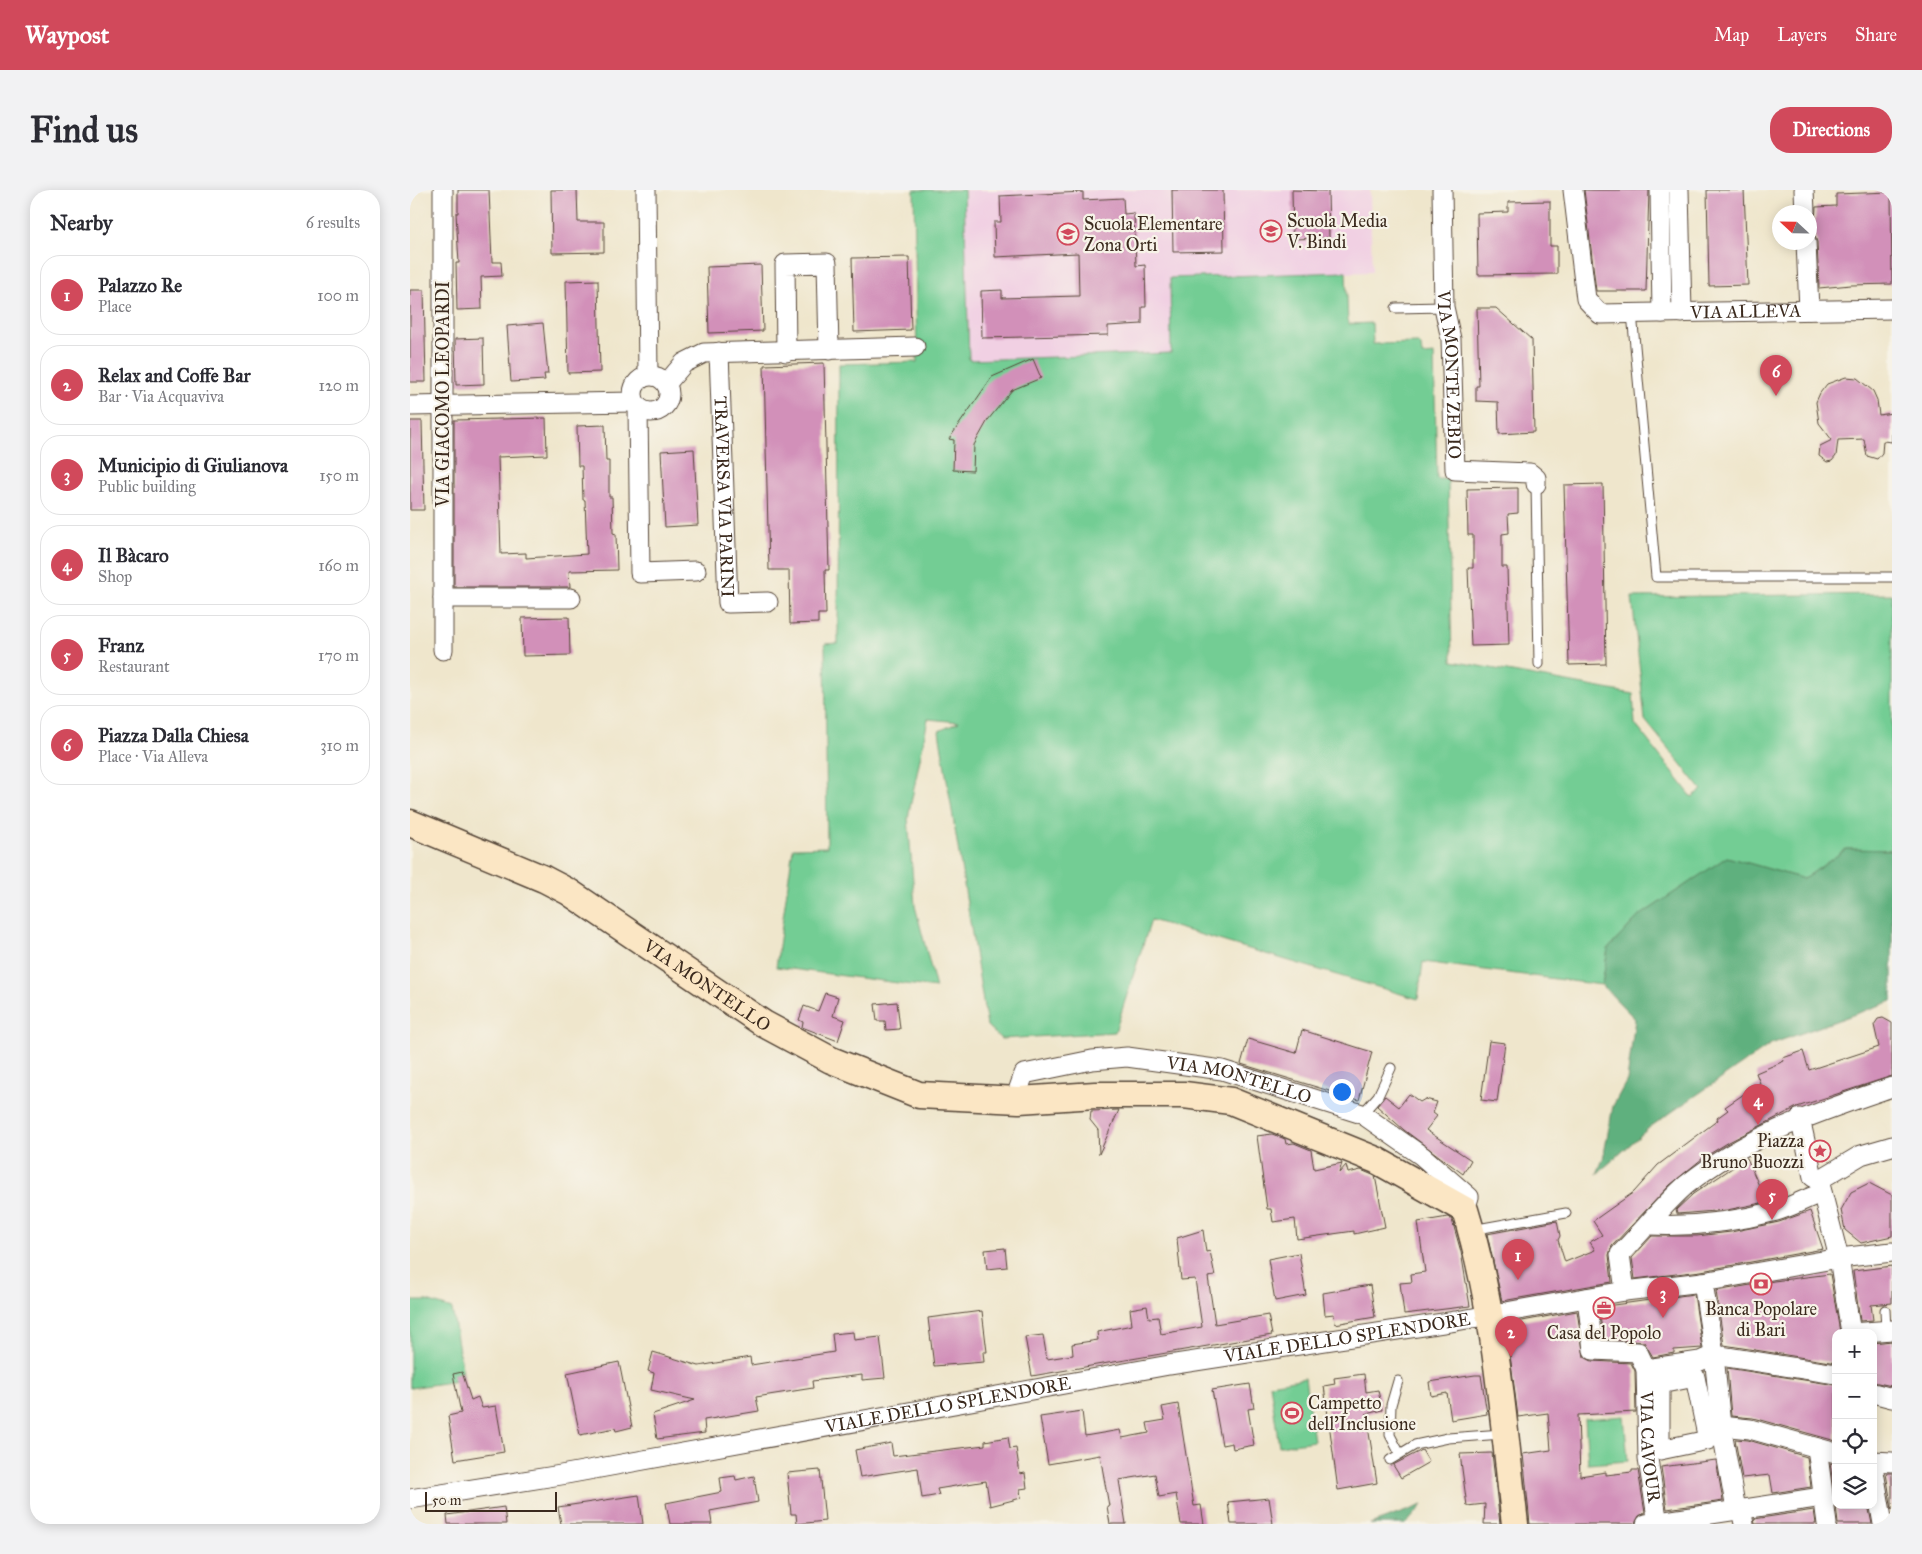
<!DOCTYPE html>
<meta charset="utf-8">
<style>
:root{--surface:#fff;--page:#f2f2f3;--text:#2b2b33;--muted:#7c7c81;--line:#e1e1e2;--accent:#d1495b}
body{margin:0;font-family:"IM FELL Great Primer",serif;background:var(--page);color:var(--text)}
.controls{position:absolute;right:15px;bottom:15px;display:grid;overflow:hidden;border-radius:10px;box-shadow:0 2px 12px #0003}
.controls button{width:45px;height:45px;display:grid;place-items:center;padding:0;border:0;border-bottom:1px solid var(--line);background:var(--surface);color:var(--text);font:25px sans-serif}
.compass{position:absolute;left:1362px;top:15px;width:45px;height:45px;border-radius:50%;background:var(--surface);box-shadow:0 2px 12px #0003;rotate:292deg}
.scale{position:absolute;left:15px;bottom:12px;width:132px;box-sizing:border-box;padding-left:5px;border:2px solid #3b2a1e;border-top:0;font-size:14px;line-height:18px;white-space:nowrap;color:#3b2a1e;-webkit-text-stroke:4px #f7f3e8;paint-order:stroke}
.you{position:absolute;left:931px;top:901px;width:18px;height:18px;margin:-12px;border:4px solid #fff;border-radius:50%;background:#1a73e8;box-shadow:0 0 0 8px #1a73e833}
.badge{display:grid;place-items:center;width:32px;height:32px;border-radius:50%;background:var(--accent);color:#fff;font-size:16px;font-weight:700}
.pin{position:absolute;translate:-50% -41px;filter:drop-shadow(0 1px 2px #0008)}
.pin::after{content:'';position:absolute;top:26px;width:18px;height:15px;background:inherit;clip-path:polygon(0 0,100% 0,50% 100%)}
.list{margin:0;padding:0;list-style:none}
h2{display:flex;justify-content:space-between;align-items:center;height:65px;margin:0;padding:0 20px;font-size:21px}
h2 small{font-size:16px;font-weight:400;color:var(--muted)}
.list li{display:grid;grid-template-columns:32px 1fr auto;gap:15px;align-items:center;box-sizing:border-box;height:80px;margin:0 10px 10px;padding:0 10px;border:1px solid var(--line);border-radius:20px}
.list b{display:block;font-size:19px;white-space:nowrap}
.list p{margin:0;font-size:16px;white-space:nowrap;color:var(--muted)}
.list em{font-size:16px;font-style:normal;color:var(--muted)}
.icon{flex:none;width:28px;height:28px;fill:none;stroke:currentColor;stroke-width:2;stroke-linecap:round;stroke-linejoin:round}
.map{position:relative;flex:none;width:1482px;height:1334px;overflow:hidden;border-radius:20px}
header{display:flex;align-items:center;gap:30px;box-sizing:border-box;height:70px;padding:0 25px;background:var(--accent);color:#fff}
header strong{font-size:24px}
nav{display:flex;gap:28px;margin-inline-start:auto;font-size:18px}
.intro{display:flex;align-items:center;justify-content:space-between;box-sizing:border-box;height:120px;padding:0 30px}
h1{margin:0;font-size:35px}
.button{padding:12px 22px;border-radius:20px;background:var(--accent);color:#fff;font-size:18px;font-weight:700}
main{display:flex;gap:30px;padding:0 30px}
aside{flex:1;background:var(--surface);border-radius:20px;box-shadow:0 2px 12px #0003}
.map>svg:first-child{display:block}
</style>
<header>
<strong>Waypost</strong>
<nav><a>Map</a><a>Layers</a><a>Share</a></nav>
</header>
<div class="intro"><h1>Find us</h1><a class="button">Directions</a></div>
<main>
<aside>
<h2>Nearby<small>6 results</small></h2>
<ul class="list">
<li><span class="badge">1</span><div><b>Palazzo Re</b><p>Place</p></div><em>100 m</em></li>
<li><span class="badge">2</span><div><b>Relax and Coffe Bar</b><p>Bar · Via Acquaviva</p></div><em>120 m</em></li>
<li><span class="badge">3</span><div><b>Municipio di Giulianova</b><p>Public building</p></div><em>150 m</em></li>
<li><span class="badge">4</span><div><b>Il Bàcaro</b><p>Shop</p></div><em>160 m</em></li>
<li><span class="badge">5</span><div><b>Franz</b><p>Restaurant</p></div><em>170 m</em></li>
<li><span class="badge">6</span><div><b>Piazza Dalla Chiesa</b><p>Place · Via Alleva</p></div><em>310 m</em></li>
</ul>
</aside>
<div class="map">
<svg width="1482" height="1334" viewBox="0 0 1482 1334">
<rect width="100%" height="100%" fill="#f7f3e8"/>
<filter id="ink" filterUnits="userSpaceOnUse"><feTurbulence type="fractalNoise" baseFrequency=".02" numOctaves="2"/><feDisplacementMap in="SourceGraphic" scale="10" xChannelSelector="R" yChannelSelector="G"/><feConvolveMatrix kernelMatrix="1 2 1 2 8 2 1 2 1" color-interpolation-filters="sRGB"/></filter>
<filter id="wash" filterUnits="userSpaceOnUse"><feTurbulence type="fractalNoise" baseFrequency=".0096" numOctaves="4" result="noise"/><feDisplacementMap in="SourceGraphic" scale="20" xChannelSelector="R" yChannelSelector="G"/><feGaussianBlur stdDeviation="1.12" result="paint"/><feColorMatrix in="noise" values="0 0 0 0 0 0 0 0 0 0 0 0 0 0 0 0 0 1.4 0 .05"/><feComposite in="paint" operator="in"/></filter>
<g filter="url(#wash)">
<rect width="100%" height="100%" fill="#efe6cc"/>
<!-- built -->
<path fill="#f1d0e3" d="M554 0H960L962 82 760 88 761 163 559 170Z"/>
<!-- green -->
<path fill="#73cd94" stroke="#577c59" d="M504 0H554L559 170 761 163 760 88 936 82 938 134 962 133 963 154 1008 153 1011 156 1012 165 1024 164 1027 289H1038L1042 471 1223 504 1225 534 1282 607 1292 600 1235 530 1222 407 1482 404V660L1436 659 1394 689 1317 667 1228 727 1198 759 1192 795 1013 772 1008 809 741 730 705 842 591 849 577 836 529 541 549 532 518 529 498 628 505 716 526 798 366 777 383 658 417 657 415 454 428 453 429 174 507 172Z
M0 1111H17L42 1119 54 1190 0 1198Z
M895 1188 904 1251 869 1256 860 1194Z
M1214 1226 1218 1271 1178 1274 1175 1229Z"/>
<!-- forest -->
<path fill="#5eb07e" stroke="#4c6d4e" d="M1436 659 1482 660V811L1361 854 1240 937 1187 984 1193 969 1203 916 1217 890 1225 829 1192 795 1198 759 1228 727 1317 667 1394 689Z
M1013 1315 996 1334H960Z"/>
<g id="blocks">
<!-- building -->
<path fill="#d290b9" d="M48 0H79L82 72H91L92 86 71 87 72 119 47 120 46 73H49L46 23H48Z
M141 0H167L168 32H194V62L142 63Z
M762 0H813L814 61 763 62Z
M882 0 918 1 919 48 883 49Z
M1174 0H1239L1236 101H1186Z
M1297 0H1334L1338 95 1299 96Z
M673 2V10L713 8 714 24 724 23 726 76 735 75 736 117H732V134L698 136V145L572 148 571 101 592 100V108L669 106 668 63 585 67 584 32H591L590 6Z
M1481 2 1482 94 1441 95 1409 98 1407 52 1404 44 1406 17 1426 16V4Z
M1140 11V56H1147V84L1068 85 1067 23 1098 22V12Z
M499 67 501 140 444 142 442 68Z
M351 75 353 141 299 143 297 77Z
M188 90 190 182 158 183 156 91Z
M0 100H14L16 192H0Z
M1067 118H1086L1122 150 1124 242 1089 244 1088 212 1066 211V196H1069Z
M133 133 138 184H134L135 190 101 192 97 136Z
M73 148 74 194 46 195 45 149Z
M623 169 631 188 602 200 578 230 564 255 563 281 543 280 544 250 539 249 582 187Z
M414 173 419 380H415L416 424H408V433L380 434 379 380H359L354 175Z
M1436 187 1447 188 1463 201 1467 210 1469 225 1482 223V252L1473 251 1472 263 1467 269 1457 266 1454 249 1428 250 1426 266 1422 271 1417 272 1409 266 1410 256 1422 250 1409 233 1406 212 1410 203 1417 194Z
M136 228 137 265 88 267 91 364 116 363V368L177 364 175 310H173L172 276H168L167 236 195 235 196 271H199V307H202L203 343 206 344 207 380 159 381 160 397H44V230Z
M0 231H12L14 320H0Z
M284 259 288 335 255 337 251 261Z
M1193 294 1196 474 1159 475 1154 295Z
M1108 298V323L1098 324 1099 343 1092 344V377H1097L1099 455 1061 456 1058 378H1063V345H1058L1057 299Z
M159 427 160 465 113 466 112 428Z
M415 803 428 807 423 826 435 830 428 851 392 837 393 832 389 830 394 816 408 821Z
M487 812 490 839 476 840 475 831H467L465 814Z
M1473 828 1482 833V886L1387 917 1319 952 1293 968 1260 995 1202 1056 1199 1065 1202 1092 1092 1111 1077 1044 1147 1031 1150 1046 1148 1050 1155 1072 1185 1060 1180 1052 1192 1045 1183 1031 1224 1002 1248 975 1308 930 1307 928 1318 920 1315 917 1350 893 1346 883 1374 871 1373 868 1393 861 1399 880 1469 857 1464 835 1468 829Z
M892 840 962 862 949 910 831 874 838 849 886 863Z
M1079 851 1095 853 1087 912 1071 910Z
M999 904 1010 912 1015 909 1027 912 1023 923 1027 926 1016 940 1061 970 1053 984 994 940 967 916 975 906 989 917Z
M709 920 689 964 688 940 680 930 681 921Z
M862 944 875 949 876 954 884 953 901 960 904 979 932 973 929 983 936 975 938 983 951 980 965 986 975 1037 944 1044V1041L887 1049 885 1029 863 1032 861 1019H857L847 946Z
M1337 968 1356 1012 1317 1020 1267 1024 1266 1020 1283 1004Z
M1459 993 1482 1005V1046L1451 1053 1435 1040 1431 1020 1441 1002Z
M1400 1021 1413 1059 1291 1081 1225 1089 1222 1068 1242 1046H1287L1321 1042 1369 1032Z
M1038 1027 1042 1030 1051 1062 1060 1116 994 1124 990 1093 1002 1092 1001 1084 1015 1082 1008 1032Z
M793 1040 796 1062 800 1061 805 1086 798 1087 805 1134 858 1125 862 1145 622 1186 615 1147 633 1145 637 1169 663 1165 662 1154 688 1150 687 1142 722 1135 720 1119 737 1116 739 1128 748 1127 751 1144 792 1137 785 1089 771 1090 767 1048Z
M595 1058 597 1077 577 1079 575 1060Z
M889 1063 896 1105 865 1111 858 1069Z
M1482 1076V1113L1461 1115 1463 1130 1450 1131 1443 1081Z
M1420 1084 1430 1142 1426 1143V1173L1314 1155 1306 1101 1364 1091Z
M960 1095 965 1127 925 1134 924 1124 915 1125 913 1103Z
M1284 1104 1292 1158 1264 1160V1163L1243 1167 1234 1152 1193 1149 1189 1117Z
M572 1121 577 1162H573L574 1172 524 1176 518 1128Z
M1167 1121 1174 1167 1182 1171 1221 1173 1225 1181 1226 1222 1168 1225 1170 1286 1196 1282V1285L1222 1282V1280H1228L1235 1323 1229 1326 1225 1334H1120L1113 1264 1141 1260 1138 1223 1108 1227 1096 1134Z
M443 1142 444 1150 470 1147 475 1188 452 1190V1185L402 1191 403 1198 346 1207 349 1221 294 1230 295 1243 247 1249 243 1224 285 1210 241 1200 244 1183 238 1181 243 1162 289 1176 340 1167 341 1175 424 1162 422 1144Z
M1482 1151V1196L1463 1192V1153Z
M209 1172 222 1237 206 1241 205 1238 170 1245 157 1183Z
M1317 1178 1426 1195V1251L1343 1228 1321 1226Z
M52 1182 61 1210 68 1207 72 1218 86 1216 94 1262 45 1270 38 1226 51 1223 43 1184Z
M954 1184 956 1202 968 1200 972 1220 956 1224 967 1293 928 1300 914 1196 925 1194 924 1188Z
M1065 1185H1071L1077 1224 1041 1230 1037 1203 1021 1206 1019 1192Z
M840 1194 844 1218 838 1219 844 1255 823 1259 822 1253 812 1255 802 1200Z
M768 1214 784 1316 791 1315 794 1334H771L766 1304 749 1307 745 1284 709 1290 716 1334H700L697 1316H699L690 1265 638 1274 630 1227 672 1221 675 1246 710 1240 712 1248 739 1243 737 1233 755 1230 752 1217Z
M598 1247 600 1259 606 1258 610 1284 615 1283 617 1298 610 1299 611 1308 580 1316 576 1291 527 1299 529 1305 512 1308 508 1278 450 1287 445 1260 481 1253 483 1266 575 1255V1251Z
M1325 1249 1338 1250 1397 1267 1401 1297 1363 1303 1360 1285 1332 1288Z
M1012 1260 1019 1272 991 1288 983 1275Z
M1082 1263 1090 1334H1074L1075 1314 1057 1316 1050 1264Z
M1306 1270 1313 1311 1257 1319 1251 1277Z
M1420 1273 1426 1274V1314Z
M410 1280 415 1331 387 1334 386 1324H381L377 1283Z
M1476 1283H1482V1320Z
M325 1286 326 1290 344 1286 348 1312 300 1321 302 1334H260L256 1313 312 1302 310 1288Z
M229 1305 233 1334H151L148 1317Z
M859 1308 863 1334H821L818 1312Z
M1426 1315H1458L1462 1334H1428Z
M94 1317 96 1334H38L37 1325Z
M1404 1320 1406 1334H1345L1344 1329Z"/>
</g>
</g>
<g filter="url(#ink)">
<use href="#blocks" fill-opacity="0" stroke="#564638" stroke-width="1"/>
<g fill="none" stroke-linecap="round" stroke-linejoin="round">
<!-- lane casing -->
<g stroke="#564638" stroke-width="11">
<path id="lane" d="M986 118 1034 117
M1222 123 1246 387H1482
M1126 294 1129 474
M952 924 968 906 981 878
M1062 1040 1156 1023
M1475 1120 1476 1140
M988 1191 981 1215 980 1245 990 1264
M980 1270 1005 1255 1038 1248 1092 1244"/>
</g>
<!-- street casing -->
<g stroke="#564638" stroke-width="21">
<g id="street">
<path d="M236 0 238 185"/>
<path id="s1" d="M1032 0 1034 117 1041 149 1045 280 1120 283 1126 288V294"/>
<path id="s2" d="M1163 0 1176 109 1190 124 1482 119"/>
<path d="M1250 0 1252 123"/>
<path d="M1269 0 1272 123"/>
<path d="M1394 0 1395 22"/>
<path d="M1396 52 1399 120"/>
<path id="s3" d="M309 162 318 413 358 412"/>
<path d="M376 162 375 74 417 73 419 160"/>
<circle cx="241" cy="204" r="18"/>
<path d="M257 193 274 173 294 163 505 157"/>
<path d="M0 216 224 212"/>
<path d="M228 217 230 383 286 381"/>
<path d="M33 408H161"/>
<path d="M33 460V0"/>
<path id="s4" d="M609 910V898L614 884 682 870 717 867 812 880 952 924 1012 966 1059 1007 1055 1020"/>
<path d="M1390 928 1403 987 1409 990"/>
<path d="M1409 990 1429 1068 1441 1143"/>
<path d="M1409 990 1451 965 1482 956"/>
<path d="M1239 1035C1281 1037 1325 1032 1366 1021 1382 1017 1396 1008 1412 1003"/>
<path d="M1293 1092 1304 1165 1311 1236 1325 1314 1331 1319 1334 1334"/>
<path d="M1215 1101 1210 1064C1231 1043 1254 1014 1276 995 1340 944 1406 923 1482 897"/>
<path d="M1177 1108 1183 1160 1228 1162 1236 1179 1290 1171 1304 1165 1426 1184"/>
<path d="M1441 1143 1482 1140"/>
<path id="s5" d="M1236 1179 1238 1269 1248 1334"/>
<path d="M1285 1187 1298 1250 1250 1260V1194Z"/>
<path d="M1463 1203 1482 1208"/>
<path d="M1311 1236 1340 1239 1426 1263"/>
<path d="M1407 1258 1417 1334"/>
<path d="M1463 1271 1482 1272"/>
<path d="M1463 1276 1473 1334"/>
<path id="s6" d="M0 1309 151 1285 759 1175 1046 1131 1215 1101 1293 1092 1429 1068 1482 1062"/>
<path d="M1236 1334 1412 1307"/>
</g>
</g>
<!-- secondary casing -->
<g stroke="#564638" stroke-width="29">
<g id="secondary">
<path id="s7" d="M0 633 134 689 159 702 354 834 421 870 509 905 609 910 685 905H774L821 911 966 970 1055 1020C1086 1121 1093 1230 1105 1334"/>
</g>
</g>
<!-- lane -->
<use href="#lane" stroke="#fff" stroke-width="9"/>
<!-- street -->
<use href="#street" stroke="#fff" stroke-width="19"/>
<!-- secondary -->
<use href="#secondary" stroke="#fbe6c4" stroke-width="26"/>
</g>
</g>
<!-- icons -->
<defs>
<g id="school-ring" transform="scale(1.125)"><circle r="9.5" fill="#f7f3e8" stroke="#d1495b" stroke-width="1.5"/><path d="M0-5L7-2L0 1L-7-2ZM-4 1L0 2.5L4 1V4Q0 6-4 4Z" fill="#d1495b"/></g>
<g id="sight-ring" transform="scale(1.125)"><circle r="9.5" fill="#f7f3e8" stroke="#d1495b" stroke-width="1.5"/><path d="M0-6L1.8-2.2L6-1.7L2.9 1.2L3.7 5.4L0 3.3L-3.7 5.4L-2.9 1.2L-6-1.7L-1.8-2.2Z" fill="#d1495b"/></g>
<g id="bank-ring" transform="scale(1.125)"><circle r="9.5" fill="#f7f3e8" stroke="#d1495b" stroke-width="1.5"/><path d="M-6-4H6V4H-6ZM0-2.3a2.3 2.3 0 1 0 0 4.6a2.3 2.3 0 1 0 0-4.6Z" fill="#d1495b"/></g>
<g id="office-ring" transform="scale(1.125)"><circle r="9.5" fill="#f7f3e8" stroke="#d1495b" stroke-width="1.5"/><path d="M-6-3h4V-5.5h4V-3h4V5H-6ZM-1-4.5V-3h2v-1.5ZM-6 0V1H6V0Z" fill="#d1495b"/></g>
<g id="stadium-ring" transform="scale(1.125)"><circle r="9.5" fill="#f7f3e8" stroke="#d1495b" stroke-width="1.5"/><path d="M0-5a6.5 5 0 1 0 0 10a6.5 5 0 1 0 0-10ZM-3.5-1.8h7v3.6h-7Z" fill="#d1495b"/></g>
</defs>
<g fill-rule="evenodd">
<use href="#school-ring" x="861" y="41"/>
<use href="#school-ring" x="658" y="44"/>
<use href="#sight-ring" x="1410" y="961"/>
<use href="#bank-ring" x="1351" y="1094"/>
<use href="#office-ring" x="1194" y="1118"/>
<use href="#stadium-ring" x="882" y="1223"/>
</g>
<g text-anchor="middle" stroke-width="4.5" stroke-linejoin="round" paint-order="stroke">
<!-- poi labels -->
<g font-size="18" fill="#3b2a1e" stroke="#f7f3e8" text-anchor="start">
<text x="877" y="37">Scuola Media<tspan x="877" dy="21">V. Bindi</tspan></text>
<text x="674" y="40">Scuola Elementare<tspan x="674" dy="21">Zona Orti</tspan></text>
<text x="1394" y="957" text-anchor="end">Piazza<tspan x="1394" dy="21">Bruno Buozzi</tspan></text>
<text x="1351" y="1125" text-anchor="middle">Banca Popolare<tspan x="1351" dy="21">di Bari</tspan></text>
<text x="1194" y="1149" text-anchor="middle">Casa del Popolo</text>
<text x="898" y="1219">Campetto<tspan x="898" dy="21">dell’Inclusione</tspan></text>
</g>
<!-- street labels -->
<g font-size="18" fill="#3b2a1e" stroke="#f7f3e8">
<text dy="6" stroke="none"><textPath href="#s2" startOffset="276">VIA ALLEVA</textPath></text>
<text dy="6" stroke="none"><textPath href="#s1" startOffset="185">VIA MONTE ZEBIO</textPath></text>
<text transform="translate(33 204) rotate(-90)" y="6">VIA GIACOMO LEOPARDI</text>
<text dy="6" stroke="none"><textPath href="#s3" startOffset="145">TRAVERSA VIA PARINI</textPath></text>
<text dy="6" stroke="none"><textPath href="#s7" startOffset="340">VIA MONTELLO</textPath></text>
<text dy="6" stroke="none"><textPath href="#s4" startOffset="246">VIA MONTELLO</textPath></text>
<text dy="6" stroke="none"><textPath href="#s6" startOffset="951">VIALE DELLO SPLENDORE</textPath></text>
<text dy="6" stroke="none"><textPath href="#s6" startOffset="546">VIALE DELLO SPLENDORE</textPath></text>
<text dy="6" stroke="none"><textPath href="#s5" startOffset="78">VIA CAVOUR</textPath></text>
</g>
</g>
</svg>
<div class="controls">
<button>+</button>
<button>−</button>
<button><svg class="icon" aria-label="locate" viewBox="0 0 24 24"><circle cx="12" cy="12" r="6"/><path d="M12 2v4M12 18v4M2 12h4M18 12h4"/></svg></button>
<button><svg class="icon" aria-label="layers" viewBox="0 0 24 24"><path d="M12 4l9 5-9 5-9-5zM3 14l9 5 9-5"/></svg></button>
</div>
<svg class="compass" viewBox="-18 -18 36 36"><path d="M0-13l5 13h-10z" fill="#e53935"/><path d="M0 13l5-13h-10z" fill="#7c7c81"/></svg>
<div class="scale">50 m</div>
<div class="you"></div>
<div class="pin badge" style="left:1108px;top:1090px">1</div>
<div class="pin badge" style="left:1101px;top:1167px">2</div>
<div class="pin badge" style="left:1253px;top:1128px">3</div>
<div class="pin badge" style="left:1348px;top:935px">4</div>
<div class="pin badge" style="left:1362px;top:1030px">5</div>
<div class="pin badge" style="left:1366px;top:206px">6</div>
</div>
</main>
